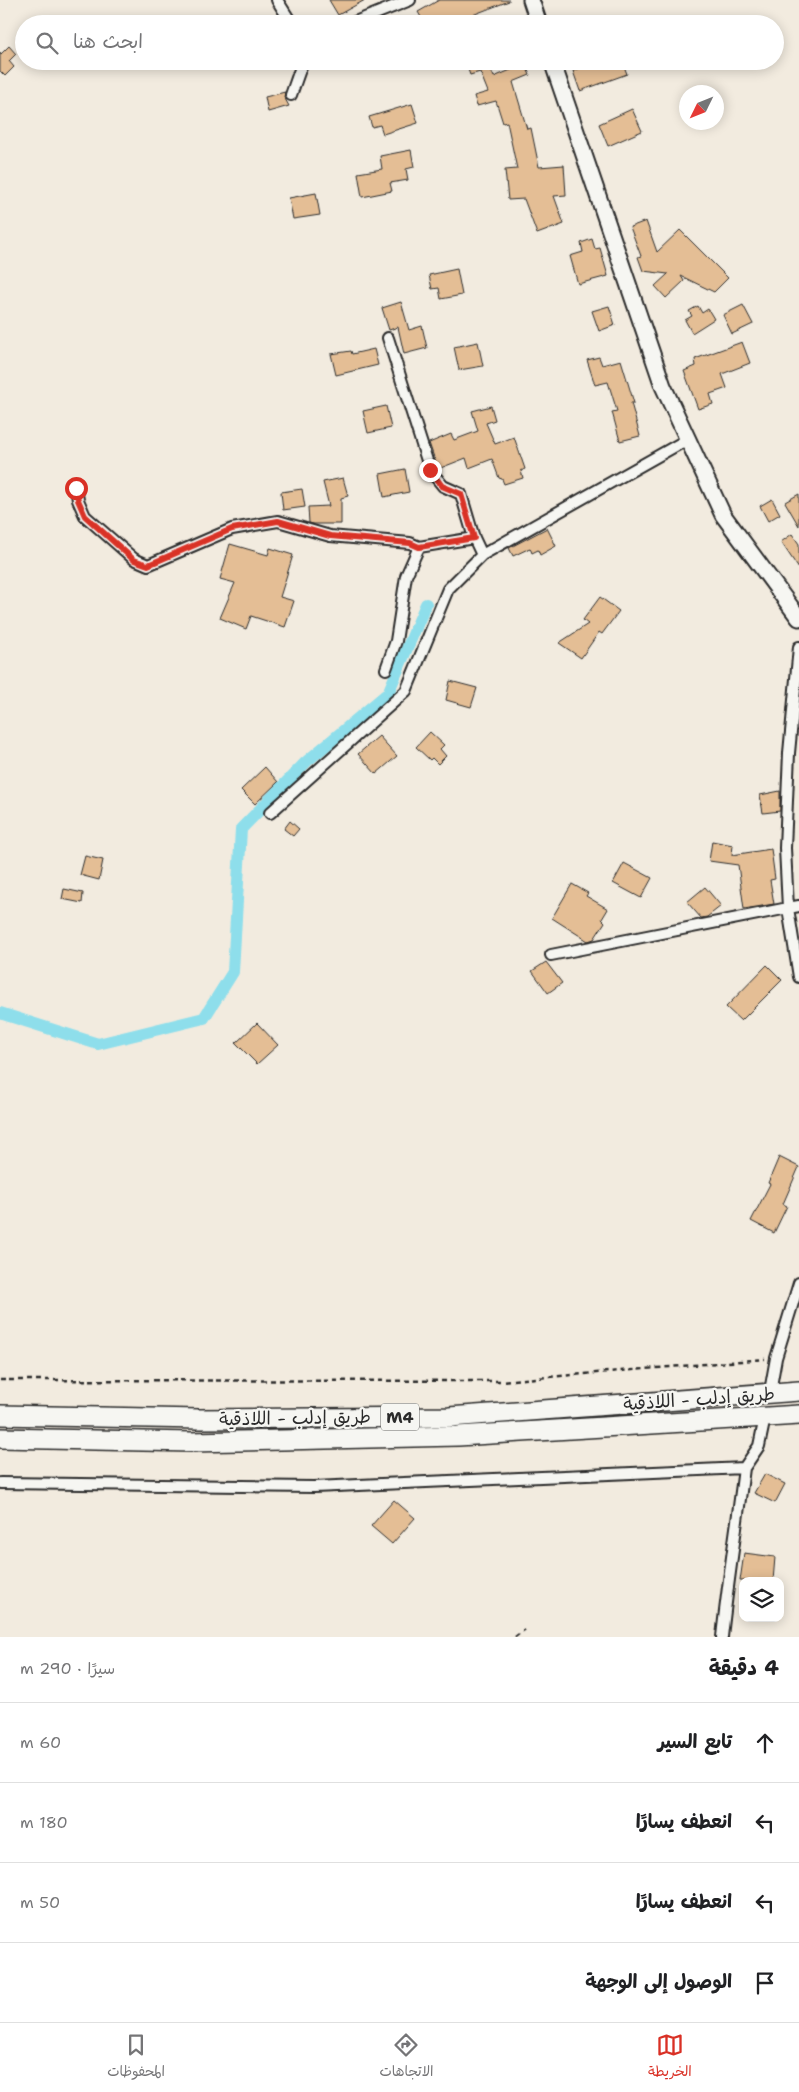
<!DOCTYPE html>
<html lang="ar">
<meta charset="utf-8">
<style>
:root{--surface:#fff;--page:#f2f2f2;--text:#202124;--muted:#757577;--line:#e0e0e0;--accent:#d93025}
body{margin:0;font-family:"Shantell Sans","Playpen Sans Arabic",sans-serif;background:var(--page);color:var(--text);direction:rtl}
.controls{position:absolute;right:15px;bottom:15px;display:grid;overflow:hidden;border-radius:10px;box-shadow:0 2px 12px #0003}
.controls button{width:45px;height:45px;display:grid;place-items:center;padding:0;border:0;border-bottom:1px solid var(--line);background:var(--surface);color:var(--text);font:25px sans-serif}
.compass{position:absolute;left:679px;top:85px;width:45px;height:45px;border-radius:50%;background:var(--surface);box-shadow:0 2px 12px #0003;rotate:227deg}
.stop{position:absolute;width:15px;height:15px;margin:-11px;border:4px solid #d93025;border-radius:50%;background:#fff}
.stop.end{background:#d93025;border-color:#fff;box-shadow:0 1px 5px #0008}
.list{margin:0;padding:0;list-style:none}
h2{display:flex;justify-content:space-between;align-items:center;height:65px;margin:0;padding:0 20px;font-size:21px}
h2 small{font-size:16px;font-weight:400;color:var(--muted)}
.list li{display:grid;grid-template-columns:32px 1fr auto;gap:15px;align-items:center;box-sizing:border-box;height:80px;padding:0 20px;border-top:1px solid var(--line)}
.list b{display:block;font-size:19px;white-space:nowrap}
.list em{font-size:16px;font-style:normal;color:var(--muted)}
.icon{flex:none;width:28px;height:28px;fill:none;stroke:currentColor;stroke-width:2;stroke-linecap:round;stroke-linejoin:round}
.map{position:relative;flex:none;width:799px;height:1637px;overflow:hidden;direction:ltr}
.search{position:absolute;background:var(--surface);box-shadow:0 2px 12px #0003;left:15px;right:15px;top:15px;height:55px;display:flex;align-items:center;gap:12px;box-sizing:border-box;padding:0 18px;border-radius:28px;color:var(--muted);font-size:19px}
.sheet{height:385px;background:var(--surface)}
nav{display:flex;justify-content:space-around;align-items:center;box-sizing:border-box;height:70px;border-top:1px solid var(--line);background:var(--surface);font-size:14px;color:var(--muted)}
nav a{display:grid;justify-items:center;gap:2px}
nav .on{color:var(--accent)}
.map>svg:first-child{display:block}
</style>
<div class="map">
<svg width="799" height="1637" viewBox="0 0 799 1637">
<rect width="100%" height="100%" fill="#f2ebdf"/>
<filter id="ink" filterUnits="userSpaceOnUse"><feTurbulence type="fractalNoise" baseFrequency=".02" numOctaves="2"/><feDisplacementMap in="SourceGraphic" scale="10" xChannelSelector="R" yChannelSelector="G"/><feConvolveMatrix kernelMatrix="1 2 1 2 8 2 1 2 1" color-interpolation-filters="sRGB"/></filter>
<g filter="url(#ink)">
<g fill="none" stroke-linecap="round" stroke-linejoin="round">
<!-- canal -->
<path stroke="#8edeeb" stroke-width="12" d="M0 1013 98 1044 204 1018 233 972 241 829 306 762 388 693 426 604"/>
</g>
<!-- building -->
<path fill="#e4be95" stroke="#2b2b2b" d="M329 0H365L338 15Z
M439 0H509V1L449 24H425L418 12Z
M9 46 16 54 9 61 14 67 5 76 0 71V52L1 54Z
M465 61H505L490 68 494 77 525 64 530 75 513 82 527 129 531 128 539 167 564 165 566 195 554 196 564 224 537 234 524 199 508 200 505 170 517 169 507 122 503 123 496 101 477 106 474 96 488 92 480 72 470 75Z
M599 61H622L627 74 580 91 573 71Z
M285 92 284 97 289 106 268 112 265 97Z
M412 104 418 123 383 134 380 125 372 127 369 117Z
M632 109 642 131 608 146 599 124Z
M411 150 414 167 406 169 408 180 390 183 392 191 362 197 358 173 382 169 380 156Z
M316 193 320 215 293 219 289 198Z
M646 221 657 252 680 230 728 278 714 292 681 276 684 281 666 298 655 286 668 274 643 271 638 257 641 256 630 227Z
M592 239 595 249 600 248 608 276 578 284 570 256 583 252 581 243Z
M457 269 462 295 441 299 439 288 432 289 429 275Z
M401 302 409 330 422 326 427 348 404 354 398 327 389 330 382 308Z
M743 305 753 324 732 334 723 315Z
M609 306 615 325 599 331 592 311Z
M698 306 702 313 708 309 714 319 692 333 685 320 692 316 689 311Z
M478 342 483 366 459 370 454 347Z
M742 342 750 363 722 374 727 388 710 394 713 404 698 409 684 371 696 366 695 359Z
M374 349 378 365 336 375 331 354 351 351 352 354Z
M599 357 602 365 621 360 634 403H631L640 436 620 441 612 412 617 411 608 382 595 385 587 360Z
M386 406 391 428 368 433 363 411Z
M491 406 495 420 486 423 495 444 514 437 525 469 521 471 523 478 504 484 502 479 499 478 492 459 469 468 466 458 438 469 429 443 451 434 454 440 478 431 472 411Z
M405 469 409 492 384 497 380 474Z
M343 478 348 496 341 498V524H314L309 523 308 507 329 506 323 482Z
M302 489 305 507 283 510 281 492Z
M799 494V526L785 502Z
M772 499 780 514 768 521 760 506Z
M547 528 556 546 540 555 538 550 532 553 530 548 513 556 509 548Z
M792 534 799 544V569L781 542Z
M230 544 268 555 270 548 293 555 280 597 294 601 285 627 251 616 246 629 220 618 235 583 220 579Z
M600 597 619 611 602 634 599 632 581 658 559 643 588 624 583 620Z
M450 681 477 688 471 707 446 700Z
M430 732 444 745 440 749 446 756 438 764 432 758 430 760 416 747Z
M379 736 397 756 376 774 358 754Z
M265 767 278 782 255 804 241 790Z
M780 791V811L763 813 760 795Z
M290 821 299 829 293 836 284 829Z
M712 841 733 845 732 855 771 849 775 879 770 880 774 904 744 909 738 865 709 861Z
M85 856 103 860 99 880 80 875Z
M624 863 652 878 641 898 613 883Z
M572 884 588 893 586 896 608 909 602 919 605 922 594 939 588 941 552 918Z
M705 887 721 906 707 917 701 918 687 902Z
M64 889 83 893 82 903 62 899Z
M546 962 562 983 548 993 532 971Z
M767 965 782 980 741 1021 726 1007Z
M257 1023 278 1045 257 1064 236 1043Z
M779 1157 799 1167 783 1204 787 1206 774 1233 751 1221 770 1184 768 1183Z
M765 1474 785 1484 775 1503 754 1493Z
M394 1500 415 1518 392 1544 371 1526Z
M744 1553 775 1557 773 1581H740Z"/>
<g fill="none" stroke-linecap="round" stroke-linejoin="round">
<!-- minor casing -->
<g stroke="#2b2b2b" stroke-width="14">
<path id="minor" d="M277 0 292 24
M350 24 410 0
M291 95 303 61
M388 338 430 470 443 486 461 494 474 538 482 555
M76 488 78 500 85 516 134 559 148 565 232 529 278 521 330 536 410 543 419 547 474 538
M386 669 396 641 406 576 419 547
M270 813 406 691 448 589 482 555 688 439
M799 906 788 908 799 977
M551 955 788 908 785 848 789 753 799 647
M771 1386 776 1358 799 1283
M744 1468 759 1446 763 1427
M0 1483 314 1487 744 1468C737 1525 728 1580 722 1637"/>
</g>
<!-- secondary casing -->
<g stroke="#2b2b2b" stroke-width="19">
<path id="secondary" d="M531 0 539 24
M552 61 663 386 723 515 799 618"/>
</g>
<!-- motorway casing -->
<g stroke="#2b2b2b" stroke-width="22">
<path id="motorway" d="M0 1415 199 1419 449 1417 799 1391
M0 1438 191 1442 458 1436 799 1415"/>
</g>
<!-- path -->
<path stroke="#2b2b2b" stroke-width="2.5" stroke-dasharray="5 4" stroke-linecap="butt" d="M0 1380 501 1381 765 1359
M515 1637 524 1630"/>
<!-- minor -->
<use href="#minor" stroke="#f6f6f2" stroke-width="10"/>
<!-- secondary -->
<use href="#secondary" stroke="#f6f6f2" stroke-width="15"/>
<!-- motorway -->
<use href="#motorway" stroke="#f6f6f2" stroke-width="19"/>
</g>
</g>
<g fill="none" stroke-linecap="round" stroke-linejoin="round" filter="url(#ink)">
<!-- route -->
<path stroke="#d93025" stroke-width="6" d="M76 488 78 500 85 516 134 560 148 565 232 529 278 521 330 536 410 543 419 547 474 538 461 494 442 486 430 470"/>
</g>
<g text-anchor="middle" stroke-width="4.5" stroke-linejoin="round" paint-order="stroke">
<!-- shield labels -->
<rect fill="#f6f6f2" stroke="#686867" stroke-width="1" x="381" y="1403.5" width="38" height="27" rx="4"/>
<g font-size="16" font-weight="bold" fill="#2b2b2b">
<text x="400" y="1423">M4</text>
</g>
<!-- street labels -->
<g font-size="18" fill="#2b2b2b" stroke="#f6f6f2">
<text transform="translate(699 1399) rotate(-4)" y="6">طريق إدلب - اللاذقية</text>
<text transform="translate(295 1418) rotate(-1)" y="6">طريق إدلب - اللاذقية</text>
</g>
</g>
</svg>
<div class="controls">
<button><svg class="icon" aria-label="layers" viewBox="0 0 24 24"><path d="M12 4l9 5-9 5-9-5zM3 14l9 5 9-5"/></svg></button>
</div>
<svg class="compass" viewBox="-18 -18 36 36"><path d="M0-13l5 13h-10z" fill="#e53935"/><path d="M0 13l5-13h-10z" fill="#757577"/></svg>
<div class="stop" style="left:76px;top:488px"></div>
<div class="stop end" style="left:430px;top:470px"></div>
<div class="search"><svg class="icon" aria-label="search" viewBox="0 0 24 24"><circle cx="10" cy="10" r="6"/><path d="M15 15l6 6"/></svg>ابحث هنا</div>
</div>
<section class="sheet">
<h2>4 دقيقة<small>سيرًا · 290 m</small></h2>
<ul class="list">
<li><svg class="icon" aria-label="ahead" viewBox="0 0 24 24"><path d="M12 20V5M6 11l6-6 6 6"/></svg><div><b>تابع السير</b></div><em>60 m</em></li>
<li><svg class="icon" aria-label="left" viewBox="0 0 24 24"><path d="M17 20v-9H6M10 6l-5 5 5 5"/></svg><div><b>انعطف يسارًا</b></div><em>180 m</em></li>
<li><svg class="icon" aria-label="left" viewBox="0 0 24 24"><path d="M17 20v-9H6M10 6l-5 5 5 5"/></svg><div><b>انعطف يسارًا</b></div><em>50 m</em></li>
<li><svg class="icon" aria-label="arrive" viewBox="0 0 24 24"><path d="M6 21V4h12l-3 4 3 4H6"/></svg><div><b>الوصول إلى الوجهة</b></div></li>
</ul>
</section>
<nav>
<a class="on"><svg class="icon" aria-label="map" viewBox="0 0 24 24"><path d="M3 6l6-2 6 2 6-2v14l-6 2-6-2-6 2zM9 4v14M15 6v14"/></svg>الخريطة</a>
<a><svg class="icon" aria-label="directions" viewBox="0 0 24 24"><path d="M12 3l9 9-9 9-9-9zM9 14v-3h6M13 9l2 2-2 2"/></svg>الاتجاهات</a>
<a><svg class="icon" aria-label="saved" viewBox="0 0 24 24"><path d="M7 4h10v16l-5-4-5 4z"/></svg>المحفوظات</a>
</nav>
